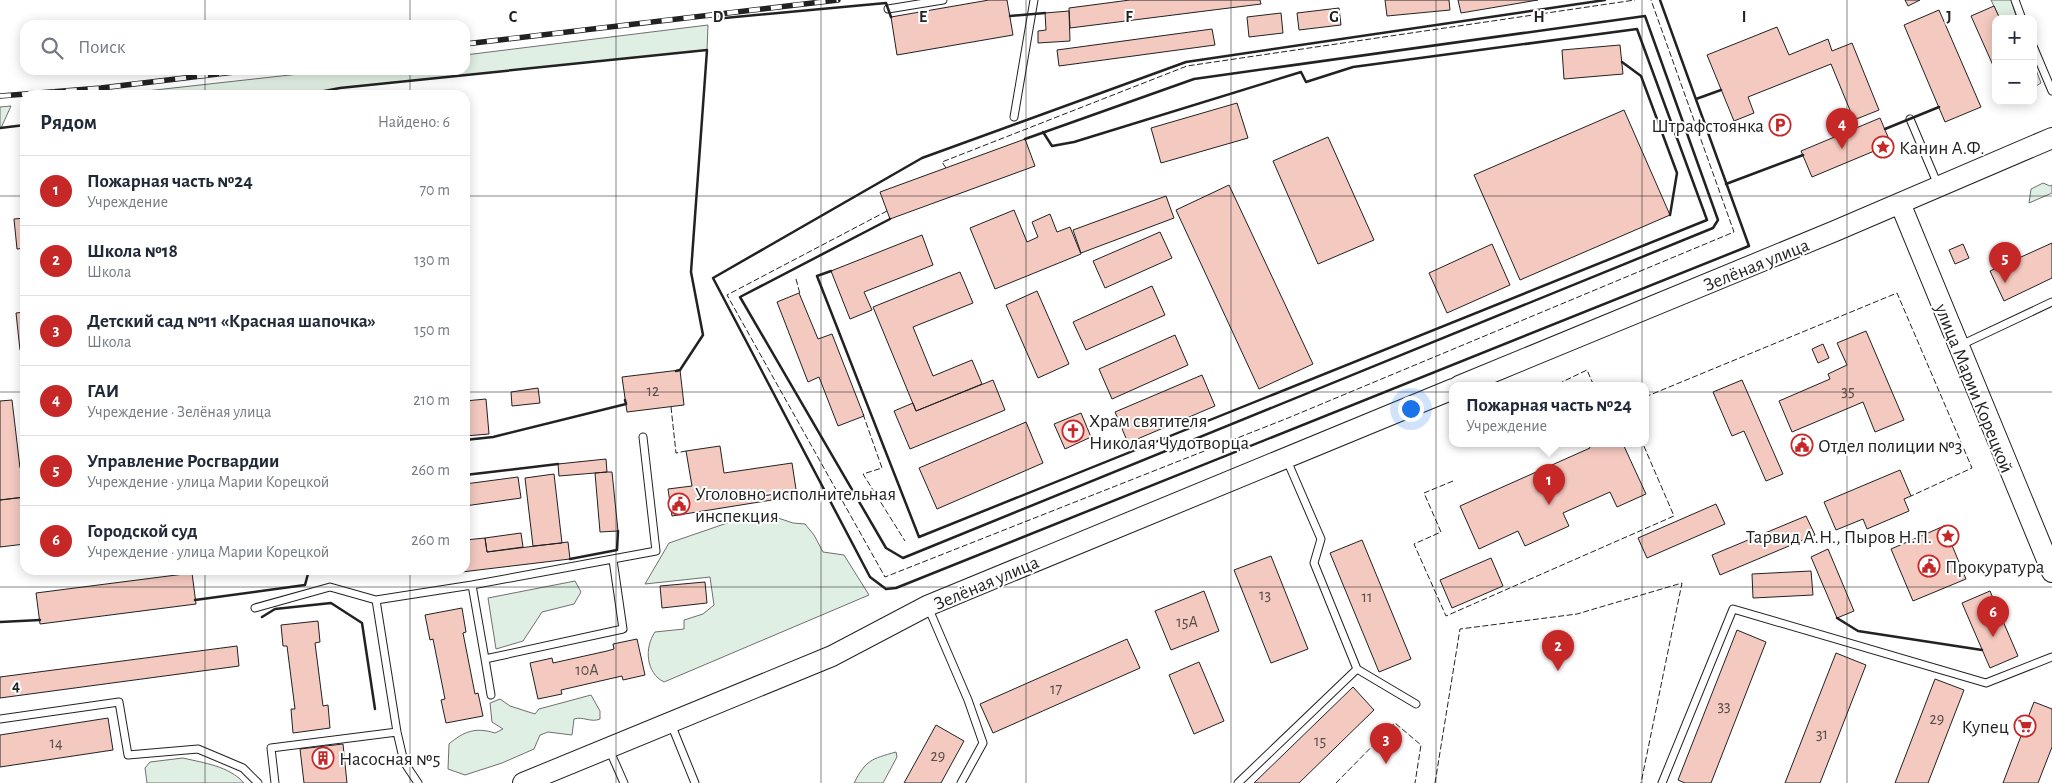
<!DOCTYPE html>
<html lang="ru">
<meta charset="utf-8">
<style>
:root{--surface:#fff;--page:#f2f2f3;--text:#1f2937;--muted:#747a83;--line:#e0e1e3;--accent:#c62828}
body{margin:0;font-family:"Alegreya Sans",sans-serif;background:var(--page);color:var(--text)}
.controls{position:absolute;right:15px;top:15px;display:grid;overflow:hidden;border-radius:10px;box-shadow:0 2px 12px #0003}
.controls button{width:45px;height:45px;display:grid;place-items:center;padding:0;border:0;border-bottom:1px solid var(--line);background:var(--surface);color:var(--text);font:25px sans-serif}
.you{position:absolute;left:1410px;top:408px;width:18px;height:18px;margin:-12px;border:4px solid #fff;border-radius:50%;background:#1a73e8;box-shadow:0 0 0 8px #1a73e833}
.badge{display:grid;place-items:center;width:32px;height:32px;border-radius:50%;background:var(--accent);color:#fff;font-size:16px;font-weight:700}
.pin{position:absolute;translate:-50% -41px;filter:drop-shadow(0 1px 2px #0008)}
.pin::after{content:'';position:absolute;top:26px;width:18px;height:15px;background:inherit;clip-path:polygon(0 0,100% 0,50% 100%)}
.popup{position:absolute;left:1449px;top:382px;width:200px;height:65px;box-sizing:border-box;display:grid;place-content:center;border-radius:10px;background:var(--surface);filter:drop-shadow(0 1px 4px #0005);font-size:16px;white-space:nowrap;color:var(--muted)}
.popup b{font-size:19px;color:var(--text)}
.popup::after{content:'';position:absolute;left:50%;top:100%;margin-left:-10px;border:10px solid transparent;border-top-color:var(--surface)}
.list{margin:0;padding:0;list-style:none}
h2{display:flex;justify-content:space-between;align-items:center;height:65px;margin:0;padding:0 20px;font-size:21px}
h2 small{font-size:16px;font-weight:400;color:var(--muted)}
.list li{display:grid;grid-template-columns:32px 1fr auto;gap:15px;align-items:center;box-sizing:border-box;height:70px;padding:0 20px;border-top:1px solid var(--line)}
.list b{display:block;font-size:19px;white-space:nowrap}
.list p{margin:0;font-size:16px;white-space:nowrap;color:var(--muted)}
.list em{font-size:16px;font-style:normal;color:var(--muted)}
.icon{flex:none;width:28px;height:28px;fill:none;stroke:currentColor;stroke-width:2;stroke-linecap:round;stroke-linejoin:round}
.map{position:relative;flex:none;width:2052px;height:783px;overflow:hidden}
.search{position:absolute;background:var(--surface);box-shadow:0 2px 12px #0003;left:20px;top:20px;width:450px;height:55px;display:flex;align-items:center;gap:12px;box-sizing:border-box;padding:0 18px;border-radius:15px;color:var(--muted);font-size:19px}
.panel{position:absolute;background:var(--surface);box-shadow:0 2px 12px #0003;left:20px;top:90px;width:450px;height:485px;border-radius:15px}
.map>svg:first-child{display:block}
</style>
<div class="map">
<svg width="2052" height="783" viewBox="0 0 2052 783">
<rect width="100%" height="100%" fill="#fff"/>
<!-- green -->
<path fill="#e0efe3" stroke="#6f6f6f" d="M1991 0H2011L2017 19H2000Z
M708 25 707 50 340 88 304 95H110L335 70H465V55Z
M2033 62 2041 83 2033 88Z
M11 106 1 128H0V107Z
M2043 183 2050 186 2052 185V193L2029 203 2031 189Z
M766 514 793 523 805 524 814 535 823 552 844 555 869 595 664 682C646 673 644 648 655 632L684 629V620L703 614 714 605 710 577 645 584 669 543 736 520Z
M575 581 581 592 574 604 542 612 523 641 496 649 488 598Z
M591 695 600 711V719C591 723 583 716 574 719L572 735 548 732 540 735 534 749 502 763 465 775 448 769 449 744C464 731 476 727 495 733L503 729 492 722 490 703 500 699 510 706 535 714 539 709Z
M896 752 897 757 883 783H854C866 760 871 759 896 752Z
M183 758C204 763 229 766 244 783H147L145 768 150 762Z"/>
<!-- building -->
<path fill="#f3c9c0" stroke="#222" d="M989 0H1007L1013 35 897 55 891 17Z
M1130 0H1260L1261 4 1070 28 1069 8Z
M1385 0H1449L1450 10 1387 16Z
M1458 0H1538L1461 13Z
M1905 0H1920L1908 6Z
M1994 6 2000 19H1996V72L1971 16Z
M1339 8 1341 25 1299 30 1297 13Z
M1939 10 1981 107 1945 122 1904 25Z
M1069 11 1070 41 1038 43V31L1046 30 1045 13Z
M1281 13 1283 33 1249 37 1247 17Z
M1777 27 1789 55 1828 39 1832 51 1852 43 1879 110 1854 120 1831 64 1748 97 1754 113 1734 121 1707 55Z
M1212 29 1215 45 1059 66 1057 50Z
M1620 45 1623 74 1564 79 1562 50Z
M1237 103 1248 138 1161 163 1151 128Z
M1624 110 1670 215 1520 280 1474 175Z
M1880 118 1891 144 1812 177 1801 151Z
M1328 137 1374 240 1318 264 1273 161Z
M1025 139 1035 166 890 219 880 192Z
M1229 185 1313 364 1259 389 1176 210Z
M1166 196 1174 218 1081 253 1073 230Z
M1014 210 1027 242 1038 237 1032 222 1050 214 1057 232 1070 227 1081 254 995 289 970 228Z
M25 218V248L17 249 14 219Z
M1160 232 1172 258 1105 288 1093 261Z
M922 235 933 265 864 292 872 310 850 319 831 271Z
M2052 243V278L2004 301 1990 271Z
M1492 244 1510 285 1447 313 1429 273Z
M1963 244 1969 258 1955 264 1949 250Z
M960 272 973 303 913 327 933 376 972 360 982 384 916 411 873 307Z
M1152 286 1165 315 1086 350 1073 322Z
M1037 291 1069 364 1038 378 1006 305Z
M799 293 818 339 832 334 864 416 838 426 819 377 808 382 777 302Z
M25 312V350H20L16 313Z
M1866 331 1904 420 1875 432 1863 402 1792 432 1779 401 1830 379 1828 374 1847 365 1837 343Z
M1175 335 1188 365 1112 399 1099 369Z
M1823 344 1829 358 1818 363 1812 349Z
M680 370 684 405 627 412 622 377Z
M1202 375 1215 406 1128 443 1115 412Z
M993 380 1005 410 910 449 894 411 913 403 916 411Z
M1742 380 1783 474 1766 481 1744 431 1732 436 1713 392Z
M538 388 540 403 512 406 511 392Z
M486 399 489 434 465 436V401Z
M12 400 20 468H25V497L0 500V401Z
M1081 413 1091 437 1065 449 1054 424Z
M1026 422 1043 463 937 509 919 468Z
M1588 444H1623L1646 494 1617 507 1610 492 1563 513 1569 526 1525 546 1518 531 1479 549 1460 506 1590 448Z
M720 446 724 473 792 463 797 496 672 516 668 489 692 486 686 451Z
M606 459 607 472 559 476 558 464Z
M1900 470 1911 496 1904 499 1909 511 1867 529 1863 519 1836 530 1824 502Z
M607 472H612L618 531 600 532 595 473Z
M554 474 562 543 533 546 525 478Z
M518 477 521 498 465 506V484Z
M25 497V544L0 547V500Z
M1716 504 1725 524 1647 558 1638 538Z
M1806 516 1815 535 1720 575 1712 555Z
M1944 526 1966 579 1913 601 1891 549Z
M521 533 523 547 487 552 485 538Z
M485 538 487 552 568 542 570 559 445 574 444 570H465V540Z
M1362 540 1411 659 1379 672 1330 553Z
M1828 549 1854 611 1837 618 1811 557Z
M1271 556 1308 649 1271 663 1234 570Z
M1491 558 1503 586 1452 608 1440 580Z
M343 570H365V572L343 573Z
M1811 571 1813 595 1753 598 1752 574Z
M192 573 196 604 40 624 36 593Z
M705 582 707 603 662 608 660 586Z
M1204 591 1219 631 1171 650 1155 611Z
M1990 591 2018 656 1990 668 1962 603Z
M462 608 466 632 463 633 475 694 478 693 483 716 446 723 441 700 445 699 433 639 430 640 425 615Z
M318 621 320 642 315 643 323 706 328 705 330 728 293 733 291 709H295L287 646H283L281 625Z
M1737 630 1766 642 1711 783H1685L1678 780Z
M637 639 645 675 623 680 622 676 561 690 562 694 538 699 530 663 552 658 553 663 607 651 614 649 613 644Z
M1127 639 1140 668 993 733 980 704Z
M237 646 239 666 0 698V677Z
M1836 653 1866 665 1820 783H1785Z
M1199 662 1224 721 1194 734 1169 675Z
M1935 679 1964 690 1928 783H1895Z
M1353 687 1374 710 1299 783H1254Z
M2034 702 2052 709V747L2038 783H2003Z
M108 718 113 750 0 767V735Z
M936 725 964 741 941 783H904Z
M343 744 347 783H304L300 749Z"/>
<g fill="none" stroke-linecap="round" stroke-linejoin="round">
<!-- lane casing -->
<g stroke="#222" stroke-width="9">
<path id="lane" d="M2015 0 2022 19
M888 9 943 0
M2033 46 2052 91
M1014 117 1034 0
M1910 119 1938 185
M1961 345 2052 302
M472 585 485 659 623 629 613 560
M928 607 968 700 983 743 961 783
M255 608 330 587 376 600
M485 659 491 695
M1357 669 1416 704
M0 719 119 702 128 755 198 749 243 768 258 783
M671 724 695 783
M609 749 624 783
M275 783 271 748 397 732
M418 783 404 762 397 732 376 600 472 585 656 551 643 437
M1238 783 1357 669 1314 563 1321 539 1286 458
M1662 783 1733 609 1986 683 2052 657"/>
</g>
<!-- secondary casing -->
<g stroke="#222" stroke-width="22">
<path id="secondary" d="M1900 203 2052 572
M1459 386 1835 231 2052 138
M523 783 832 656 927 606 1453 389"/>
</g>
<!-- lane -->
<use href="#lane" stroke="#fff" stroke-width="7"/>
<!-- secondary -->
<use href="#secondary" stroke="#fff" stroke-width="20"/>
<!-- rail casing -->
<g stroke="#222" stroke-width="5.5">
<path id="rail" d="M465 44 838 0
M0 96 101 88 251 70"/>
</g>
<!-- rail -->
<use href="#rail" stroke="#fff" stroke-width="4" stroke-dasharray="11" stroke-linecap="butt"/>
<!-- fence -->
<path stroke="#222" stroke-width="1" stroke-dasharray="6 2.5" stroke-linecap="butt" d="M946 168 942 162 1187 66 1635 0
M887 211 727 295 885 577 1288 418 1734 232 1651 0
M796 279 800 294
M1564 386 1562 382 1587 370 1594 386
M1645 397 1897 293 1972 468 1911 496
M671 407 676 453 686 451
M863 414 882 468 863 474 905 541
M1453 481 1424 493 1441 532 1414 544 1446 616 1674 516 1643 444
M1336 783 1395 723 1421 745 1415 783
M1435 783 1460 629 1577 614 1682 583 1641 783"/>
<!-- wall -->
<path stroke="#222" stroke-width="2.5" d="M1605 0 1186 62 922 158 713 278 870 577 886 589 896 588 1749 246 1660 0
M1010 16 1045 13
M714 19 886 3 891 17
M1622 62 1641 76 1677 173 1670 215
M304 95 340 88 707 50 691 272 703 335 680 370 676 371
M1696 99 1721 90
M0 128 25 125
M1885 129 1939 107
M1726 184 1803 155
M890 219 740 297 886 548 903 558 1713 228 1718 220 1645 16 1194 79 1025 139
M831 271 817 276 919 537 1707 220 1637 29 1353 67 1306 82 1301 72 1074 142 1052 146 1043 132
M465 440 493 437 626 404 625 400
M465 475 558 464
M570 559 617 550 618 531
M195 600 305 585 309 570
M262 617 275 609 331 603 362 623 375 709
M1837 618 1858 631 1982 650
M0 622 40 620"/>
</g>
<!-- grid -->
<path fill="none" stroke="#222" stroke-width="1" stroke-opacity="0.55" d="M205 0V25M410 0V25M616 0V783M821 0V783M1026 0V783M1231 0V783M1436 0V783M1642 0V783M1847 0V783M205 70V95M410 70V95M0 196H25M465 196H2052M0 392H25M465 392H2052M205 570V783M410 570V783M0 587H2052"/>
<!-- icons -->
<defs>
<g id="parking-ring" transform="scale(1.125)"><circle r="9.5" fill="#fff" stroke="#c62828" stroke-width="1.5"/><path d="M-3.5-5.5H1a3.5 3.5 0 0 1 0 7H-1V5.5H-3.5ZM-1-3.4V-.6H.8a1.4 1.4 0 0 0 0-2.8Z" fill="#c62828"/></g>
<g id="sight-ring" transform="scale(1.125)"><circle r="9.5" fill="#fff" stroke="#c62828" stroke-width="1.5"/><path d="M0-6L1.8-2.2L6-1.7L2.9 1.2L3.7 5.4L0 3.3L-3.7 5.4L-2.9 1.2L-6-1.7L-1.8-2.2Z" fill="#c62828"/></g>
<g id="church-ring" transform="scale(1.125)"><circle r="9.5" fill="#fff" stroke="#c62828" stroke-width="1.5"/><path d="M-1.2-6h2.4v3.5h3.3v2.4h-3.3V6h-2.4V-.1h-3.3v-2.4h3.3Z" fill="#c62828"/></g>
<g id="civic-ring" transform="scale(1.125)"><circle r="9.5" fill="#fff" stroke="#c62828" stroke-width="1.5"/><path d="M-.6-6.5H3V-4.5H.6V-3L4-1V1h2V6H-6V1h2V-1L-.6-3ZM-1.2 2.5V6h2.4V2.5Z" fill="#c62828"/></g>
<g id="supermarket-ring" transform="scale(1.125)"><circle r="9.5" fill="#fff" stroke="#c62828" stroke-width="1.5"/><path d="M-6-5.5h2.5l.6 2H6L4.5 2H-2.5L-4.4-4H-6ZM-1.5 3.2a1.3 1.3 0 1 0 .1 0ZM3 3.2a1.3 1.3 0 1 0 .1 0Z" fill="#c62828"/></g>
<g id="building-ring" transform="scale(1.125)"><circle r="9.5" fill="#fff" stroke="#c62828" stroke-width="1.5"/><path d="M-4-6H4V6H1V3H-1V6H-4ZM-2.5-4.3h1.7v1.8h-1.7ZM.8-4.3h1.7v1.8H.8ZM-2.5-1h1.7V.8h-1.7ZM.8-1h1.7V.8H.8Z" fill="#c62828"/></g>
</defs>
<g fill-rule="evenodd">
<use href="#parking-ring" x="1780" y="125"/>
<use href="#sight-ring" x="1883" y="147"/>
<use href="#church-ring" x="1073" y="431"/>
<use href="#civic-ring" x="1802" y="445"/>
<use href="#civic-ring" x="679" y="504"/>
<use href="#sight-ring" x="1948" y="536"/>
<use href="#civic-ring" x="1929" y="566"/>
<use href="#supermarket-ring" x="2025" y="726"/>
<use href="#building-ring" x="323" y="758"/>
</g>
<g text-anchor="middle" stroke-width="4" stroke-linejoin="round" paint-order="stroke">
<!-- number labels -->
<g font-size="16" fill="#564c4a">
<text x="653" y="396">12</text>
<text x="1848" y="396">35</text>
<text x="1265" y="600">13</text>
<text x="1367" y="602">11</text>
<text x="1187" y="627">15А</text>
<text x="587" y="675">10А</text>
<text x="1056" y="694">17</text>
<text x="1724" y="711">33</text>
<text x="1937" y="724">29</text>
<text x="1822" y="739">31</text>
<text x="1320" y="746">15</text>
<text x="56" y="748">14</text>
<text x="938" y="761">29</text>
</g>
<!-- poi labels -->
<g font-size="19" fill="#222" stroke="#fff" text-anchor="start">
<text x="1764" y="132" text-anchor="end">Штрафстоянка</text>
<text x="1899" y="154">Канин А.Ф.</text>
<text x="1089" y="427">Храм святителя<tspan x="1089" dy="22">Николая Чудотворца</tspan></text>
<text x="1818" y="452">Отдел полиции №3</text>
<text x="695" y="500">Уголовно-исполнительная<tspan x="695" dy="22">инспекция</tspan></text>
<text x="1932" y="543" text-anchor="end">Тарвид А.Н., Пыров Н.П.</text>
<text x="1945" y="573">Прокуратура</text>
<text x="2009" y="733" text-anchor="end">Купец</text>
<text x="339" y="765">Насосная №5</text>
</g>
<!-- street labels -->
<g font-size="19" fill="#222" stroke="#fff">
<text transform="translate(1756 264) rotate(-22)" y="7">Зелёная улица</text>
<text transform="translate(1975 388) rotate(68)" y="7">улица Марии Корецкой</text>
<text transform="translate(986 582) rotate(-23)" y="7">Зелёная улица</text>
</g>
</g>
<g font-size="16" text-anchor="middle" font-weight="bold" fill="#222" stroke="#fff" stroke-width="4" stroke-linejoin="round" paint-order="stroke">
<text x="513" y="22">C</text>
<text x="718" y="22">D</text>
<text x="923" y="22">E</text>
<text x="1129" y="22">F</text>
<text x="1334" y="22">G</text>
<text x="1539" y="22">H</text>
<text x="1744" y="22">I</text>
<text x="1949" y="22">J</text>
<text x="16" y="691">4</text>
</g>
</svg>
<div class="controls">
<button>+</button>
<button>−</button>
</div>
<div class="you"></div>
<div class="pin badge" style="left:1549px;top:505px">1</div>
<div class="popup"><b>Пожарная часть №24</b>Учреждение</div>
<div class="pin badge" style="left:1558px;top:671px">2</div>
<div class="pin badge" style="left:1386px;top:764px">3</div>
<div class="pin badge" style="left:1842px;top:149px">4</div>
<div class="pin badge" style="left:2005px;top:283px">5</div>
<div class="pin badge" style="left:1993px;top:637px">6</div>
<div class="search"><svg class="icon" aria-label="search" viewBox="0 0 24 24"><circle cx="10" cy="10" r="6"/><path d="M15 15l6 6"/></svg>Поиск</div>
<section class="panel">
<h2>Рядом<small>Найдено: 6</small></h2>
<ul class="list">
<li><span class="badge">1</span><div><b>Пожарная часть №24</b><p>Учреждение</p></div><em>70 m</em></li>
<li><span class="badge">2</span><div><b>Школа №18</b><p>Школа</p></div><em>130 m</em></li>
<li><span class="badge">3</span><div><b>Детский сад №11 «Красная шапочка»</b><p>Школа</p></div><em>150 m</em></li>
<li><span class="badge">4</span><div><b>ГАИ</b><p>Учреждение · Зелёная улица</p></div><em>210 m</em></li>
<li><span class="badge">5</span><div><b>Управление Росгвардии</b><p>Учреждение · улица Марии Корецкой</p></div><em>260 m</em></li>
<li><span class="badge">6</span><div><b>Городской суд</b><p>Учреждение · улица Марии Корецкой</p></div><em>260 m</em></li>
</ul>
</section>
</div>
